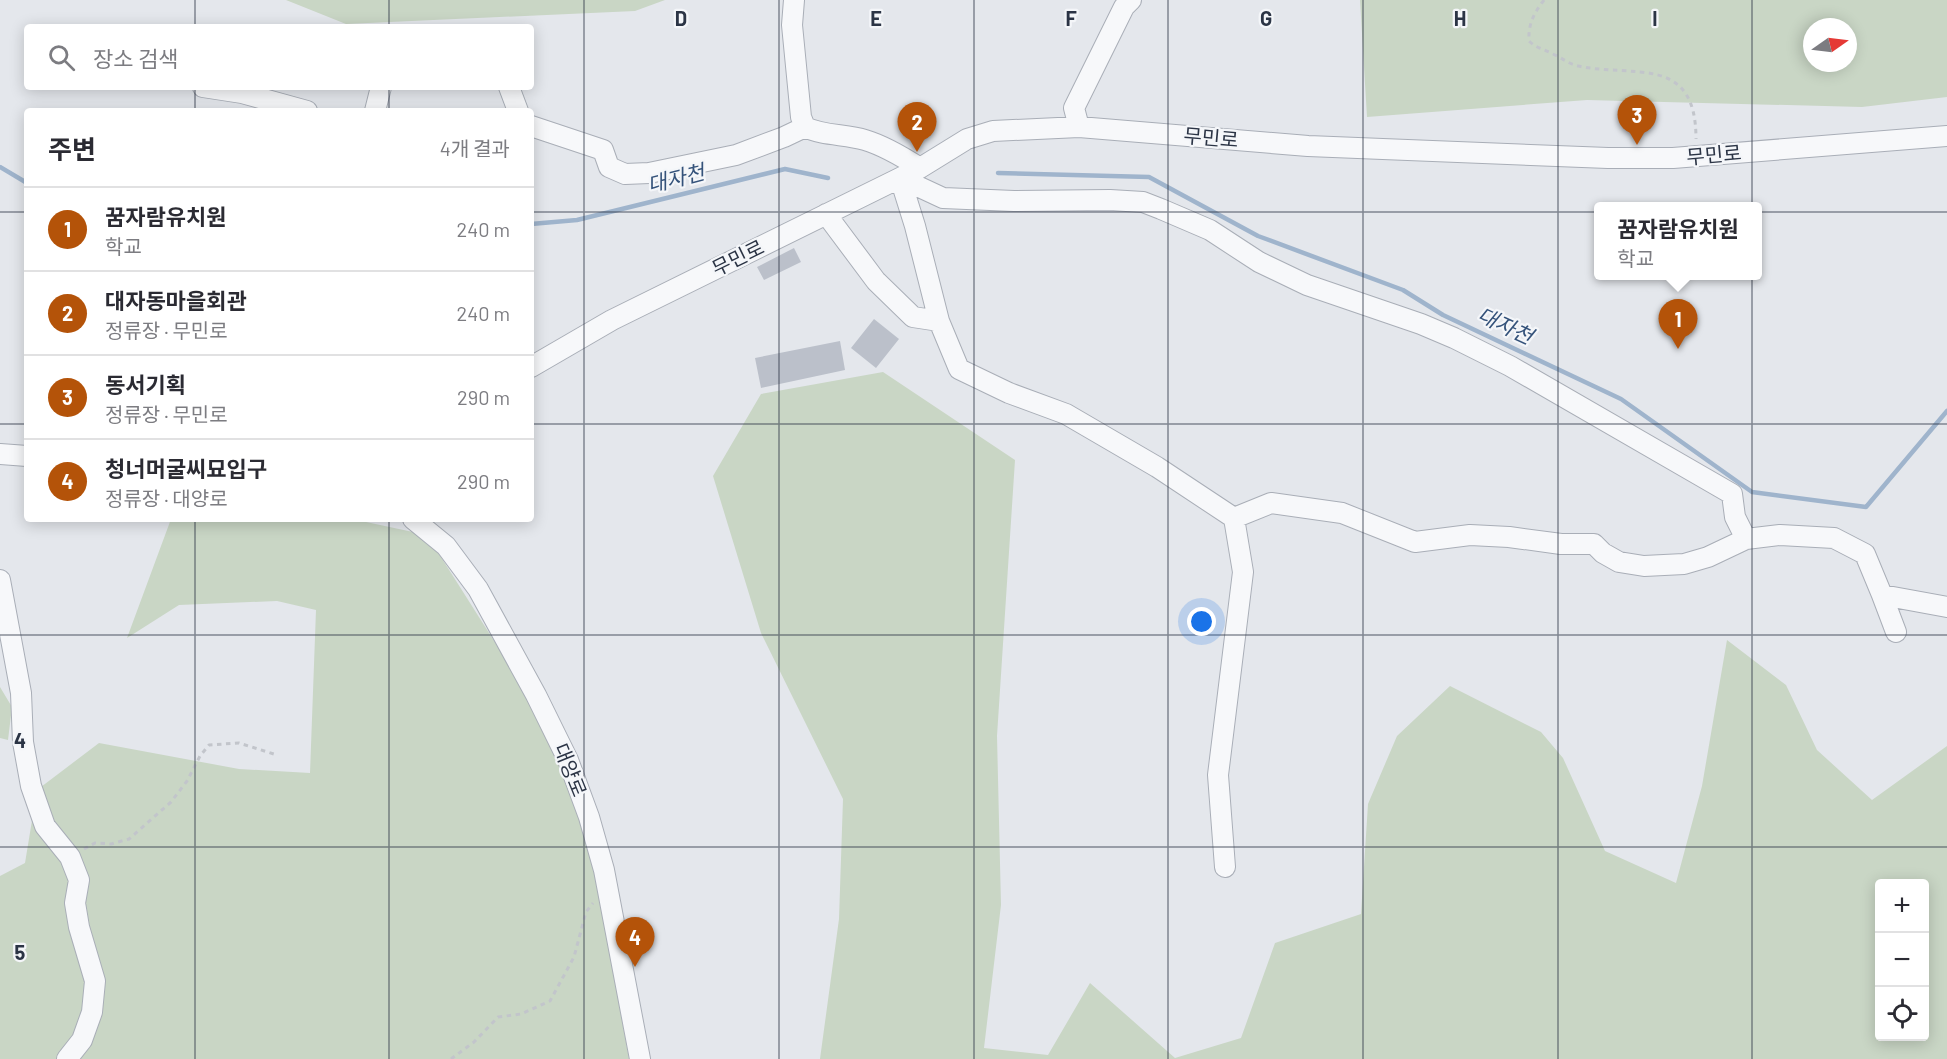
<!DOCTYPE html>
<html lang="ko">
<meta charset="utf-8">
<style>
:root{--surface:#fff;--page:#f7f7f7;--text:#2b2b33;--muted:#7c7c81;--line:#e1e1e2;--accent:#b45309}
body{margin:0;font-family:Barlow,"Noto Sans KR",sans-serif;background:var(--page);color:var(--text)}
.controls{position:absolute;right:18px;bottom:18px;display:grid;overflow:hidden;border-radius:6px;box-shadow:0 3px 15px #0003}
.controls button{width:54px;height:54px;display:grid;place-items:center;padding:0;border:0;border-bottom:2px solid var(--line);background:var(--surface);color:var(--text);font:30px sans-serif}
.compass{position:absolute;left:1803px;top:18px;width:54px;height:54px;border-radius:50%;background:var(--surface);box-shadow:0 3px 15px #0003;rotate:76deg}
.you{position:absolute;left:1202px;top:622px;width:21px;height:21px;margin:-15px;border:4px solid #fff;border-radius:50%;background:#1a73e8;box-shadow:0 0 0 9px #1a73e833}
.badge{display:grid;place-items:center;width:39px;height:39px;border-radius:50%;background:var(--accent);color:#fff;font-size:20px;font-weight:700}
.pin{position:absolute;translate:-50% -50px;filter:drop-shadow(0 2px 3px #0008)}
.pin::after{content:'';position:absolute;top:32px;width:21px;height:18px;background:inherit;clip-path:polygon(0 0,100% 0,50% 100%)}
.popup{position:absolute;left:1594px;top:202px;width:168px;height:78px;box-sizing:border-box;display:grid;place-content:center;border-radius:6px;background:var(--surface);filter:drop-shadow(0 2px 4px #0005);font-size:20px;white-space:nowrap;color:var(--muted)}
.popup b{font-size:22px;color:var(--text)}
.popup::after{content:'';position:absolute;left:50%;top:100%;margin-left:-12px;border:12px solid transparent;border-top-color:var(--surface)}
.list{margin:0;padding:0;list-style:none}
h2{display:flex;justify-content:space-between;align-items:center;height:78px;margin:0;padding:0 24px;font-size:26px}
h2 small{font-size:20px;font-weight:400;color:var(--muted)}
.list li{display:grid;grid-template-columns:39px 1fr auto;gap:18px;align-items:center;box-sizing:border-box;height:84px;padding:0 24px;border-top:2px solid var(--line)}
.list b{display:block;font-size:22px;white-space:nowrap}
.list p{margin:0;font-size:20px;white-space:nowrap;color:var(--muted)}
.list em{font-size:20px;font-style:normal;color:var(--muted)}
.icon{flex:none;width:33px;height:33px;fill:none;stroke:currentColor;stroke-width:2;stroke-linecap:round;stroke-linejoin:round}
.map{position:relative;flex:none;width:1947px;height:1059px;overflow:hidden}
.search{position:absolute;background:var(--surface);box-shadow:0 3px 15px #0003;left:24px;top:24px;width:510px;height:66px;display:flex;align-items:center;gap:15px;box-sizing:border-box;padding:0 21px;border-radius:6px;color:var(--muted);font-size:22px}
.panel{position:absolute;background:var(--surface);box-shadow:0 3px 15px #0003;left:24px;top:108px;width:510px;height:414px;border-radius:6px}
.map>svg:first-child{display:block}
</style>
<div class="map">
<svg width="1947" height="1059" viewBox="0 0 1947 1059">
<rect width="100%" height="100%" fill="#e4e7ec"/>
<!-- green -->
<path fill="#c9d6c5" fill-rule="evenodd" d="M286 0H665L635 11 346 24Z
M1360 0H1947V97L1862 107 1587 100 1367 117ZM1812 27H1848V63H1812Z
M883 372 1015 460 997 736 1001 905 984 1048 1048 1055 1090 983 1175 1058 1241 1038 1275 943 1361 914 1368 804 1397 736 1450 686 1541 732 1563 758 1605 851 1676 883 1702 786 1727 640 1786 685 1817 750 1872 800 1947 746V1059H820L839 919 843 799 761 633 713 476 761 394ZM1880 884H1924V1036H1880Z
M171 519H352L427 535 503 655 575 759 629 1059H0V876L25 863 37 790 99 743 239 769 310 773 316 610 277 601 179 605 127 638Z
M0 687 12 707 8 740 0 738Z"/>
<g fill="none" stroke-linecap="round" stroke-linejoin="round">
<!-- stream -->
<path stroke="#9fb4cc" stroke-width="4.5" d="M0 167 27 183
M998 173 1149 177 1258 236 1403 290 1443 315 1621 399 1752 492 1866 507 1947 411
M531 224 577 220 785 169 828 178"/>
</g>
<!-- building -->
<path fill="#bbc0ca" d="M794 248 801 262 764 280 757 267Z
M874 319 899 339 876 368 851 348Z
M840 341 845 370 761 388 755 358Z"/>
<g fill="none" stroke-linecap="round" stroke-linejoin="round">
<!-- minor casing -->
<g stroke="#a9aeb7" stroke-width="22">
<path id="minor" d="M794 0 792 25 801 117 805 127C823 136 846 134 865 140 885 146 903 157 920 168
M203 87 242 93 307 111
M509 87 518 111
M375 111 381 87
M531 126 603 150 609 167 625 174 649 173 736 155 784 137 805 127
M1079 127 1074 108 1124 7 1131 0
M900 178 943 198 1014 201 1110 200 1143 202 1161 209 1210 230 1259 262 1307 285 1421 324 1454 338 1510 366 1732 494 1735 517 1746 539
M900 178 915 226 939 321 959 369 1009 393 1066 414 1157 467 1234 518 1243 572 1218 775 1225 867
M826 214 876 281 913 317 939 321
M531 367 612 320 920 168 967 139 993 131 1079 127 1308 146 1608 158H1673L1947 136
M0 454 27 456
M1234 518 1271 503 1342 513 1415 542 1470 535 1509 537 1561 544H1594L1603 553 1619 562 1644 566 1684 564 1708 557 1746 539 1780 535 1834 538 1865 554 1882 595 1947 607
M413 519 446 546 478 589 536 695 568 760 589 817 604 870 640 1059
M0 580 21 693 23 742 31 786 45 826 70 857 79 880 75 903 79 927 95 981 92 1012 82 1040 67 1059
M1882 595 1896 632"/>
</g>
<!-- path -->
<path stroke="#c2c5cb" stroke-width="3" stroke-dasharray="4.5 4.5" stroke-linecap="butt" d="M1544 0C1534 13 1528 24 1529 41 1536 48 1544 49 1553 54 1562 58 1569 64 1578 66 1635 78 1696 54 1696 139
M84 849 95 843 111 844 129 839 171 802 187 781 200 756 209 745 239 743 277 755
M451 1059 474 1042 498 1017 521 1014 550 1001 574 957 586 912 593 903"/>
<!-- minor -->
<use href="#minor" stroke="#f7f8fa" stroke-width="20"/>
</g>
<!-- grid -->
<path fill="none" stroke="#2b3445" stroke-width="1.5" stroke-opacity="0.55" d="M195 0V27M389 0V27M584 0V1059M779 0V1059M974 0V1059M1168 0V1059M1363 0V1059M1558 0V1059M1752 0V1059M195 87V111M389 87V111M0 212H27M531 212H1947M0 424H27M531 424H1947M195 519V1059M389 519V1059M0 635H1947M0 847H1947"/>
<g text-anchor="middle" stroke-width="4.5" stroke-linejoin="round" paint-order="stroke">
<!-- street labels -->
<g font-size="20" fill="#2b3445" stroke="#f4f6f9">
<text transform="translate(1211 138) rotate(5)" y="7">무민로</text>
<text transform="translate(1714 155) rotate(-5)" y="7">무민로</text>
<text transform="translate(738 258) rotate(-26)" y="7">무민로</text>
<text transform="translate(570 770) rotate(68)" y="7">대양로</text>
</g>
<!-- water labels -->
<g font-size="21" font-style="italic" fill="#34527a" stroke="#f4f6f9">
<text transform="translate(676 179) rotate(-14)" y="7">대자천</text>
<text transform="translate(1505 326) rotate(25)" y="7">대자천</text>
</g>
</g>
<g font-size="20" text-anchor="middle" font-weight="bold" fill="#2b3445" stroke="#f4f6f9" stroke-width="4.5" stroke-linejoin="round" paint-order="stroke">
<text x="681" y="26">D</text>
<text x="876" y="26">E</text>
<text x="1071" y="26">F</text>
<text x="1266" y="26">G</text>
<text x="1460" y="26">H</text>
<text x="1655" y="26">I</text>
<text x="20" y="748">4</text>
<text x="20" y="960">5</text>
</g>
</svg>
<div class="controls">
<button>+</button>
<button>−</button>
<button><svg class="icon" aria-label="locate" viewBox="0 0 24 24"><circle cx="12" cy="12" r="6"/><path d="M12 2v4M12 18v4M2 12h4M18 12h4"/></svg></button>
</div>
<svg class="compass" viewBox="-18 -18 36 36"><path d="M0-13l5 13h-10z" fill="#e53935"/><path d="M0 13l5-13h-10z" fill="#7c7c81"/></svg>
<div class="you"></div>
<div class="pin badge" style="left:1678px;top:349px">1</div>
<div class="popup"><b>꿈자람유치원</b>학교</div>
<div class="pin badge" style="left:917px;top:152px">2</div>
<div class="pin badge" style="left:1637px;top:145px">3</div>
<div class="pin badge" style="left:635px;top:967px">4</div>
<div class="search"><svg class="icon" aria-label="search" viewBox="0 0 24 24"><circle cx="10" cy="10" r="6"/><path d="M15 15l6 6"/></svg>장소 검색</div>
<section class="panel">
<h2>주변<small>4개 결과</small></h2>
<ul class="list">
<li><span class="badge">1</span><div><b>꿈자람유치원</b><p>학교</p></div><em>240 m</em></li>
<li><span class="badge">2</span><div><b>대자동마을회관</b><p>정류장 · 무민로</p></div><em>240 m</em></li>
<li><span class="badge">3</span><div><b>동서기획</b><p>정류장 · 무민로</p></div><em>290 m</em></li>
<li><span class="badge">4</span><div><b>청너머굴씨묘입구</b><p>정류장 · 대양로</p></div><em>290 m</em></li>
</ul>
</section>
</div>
